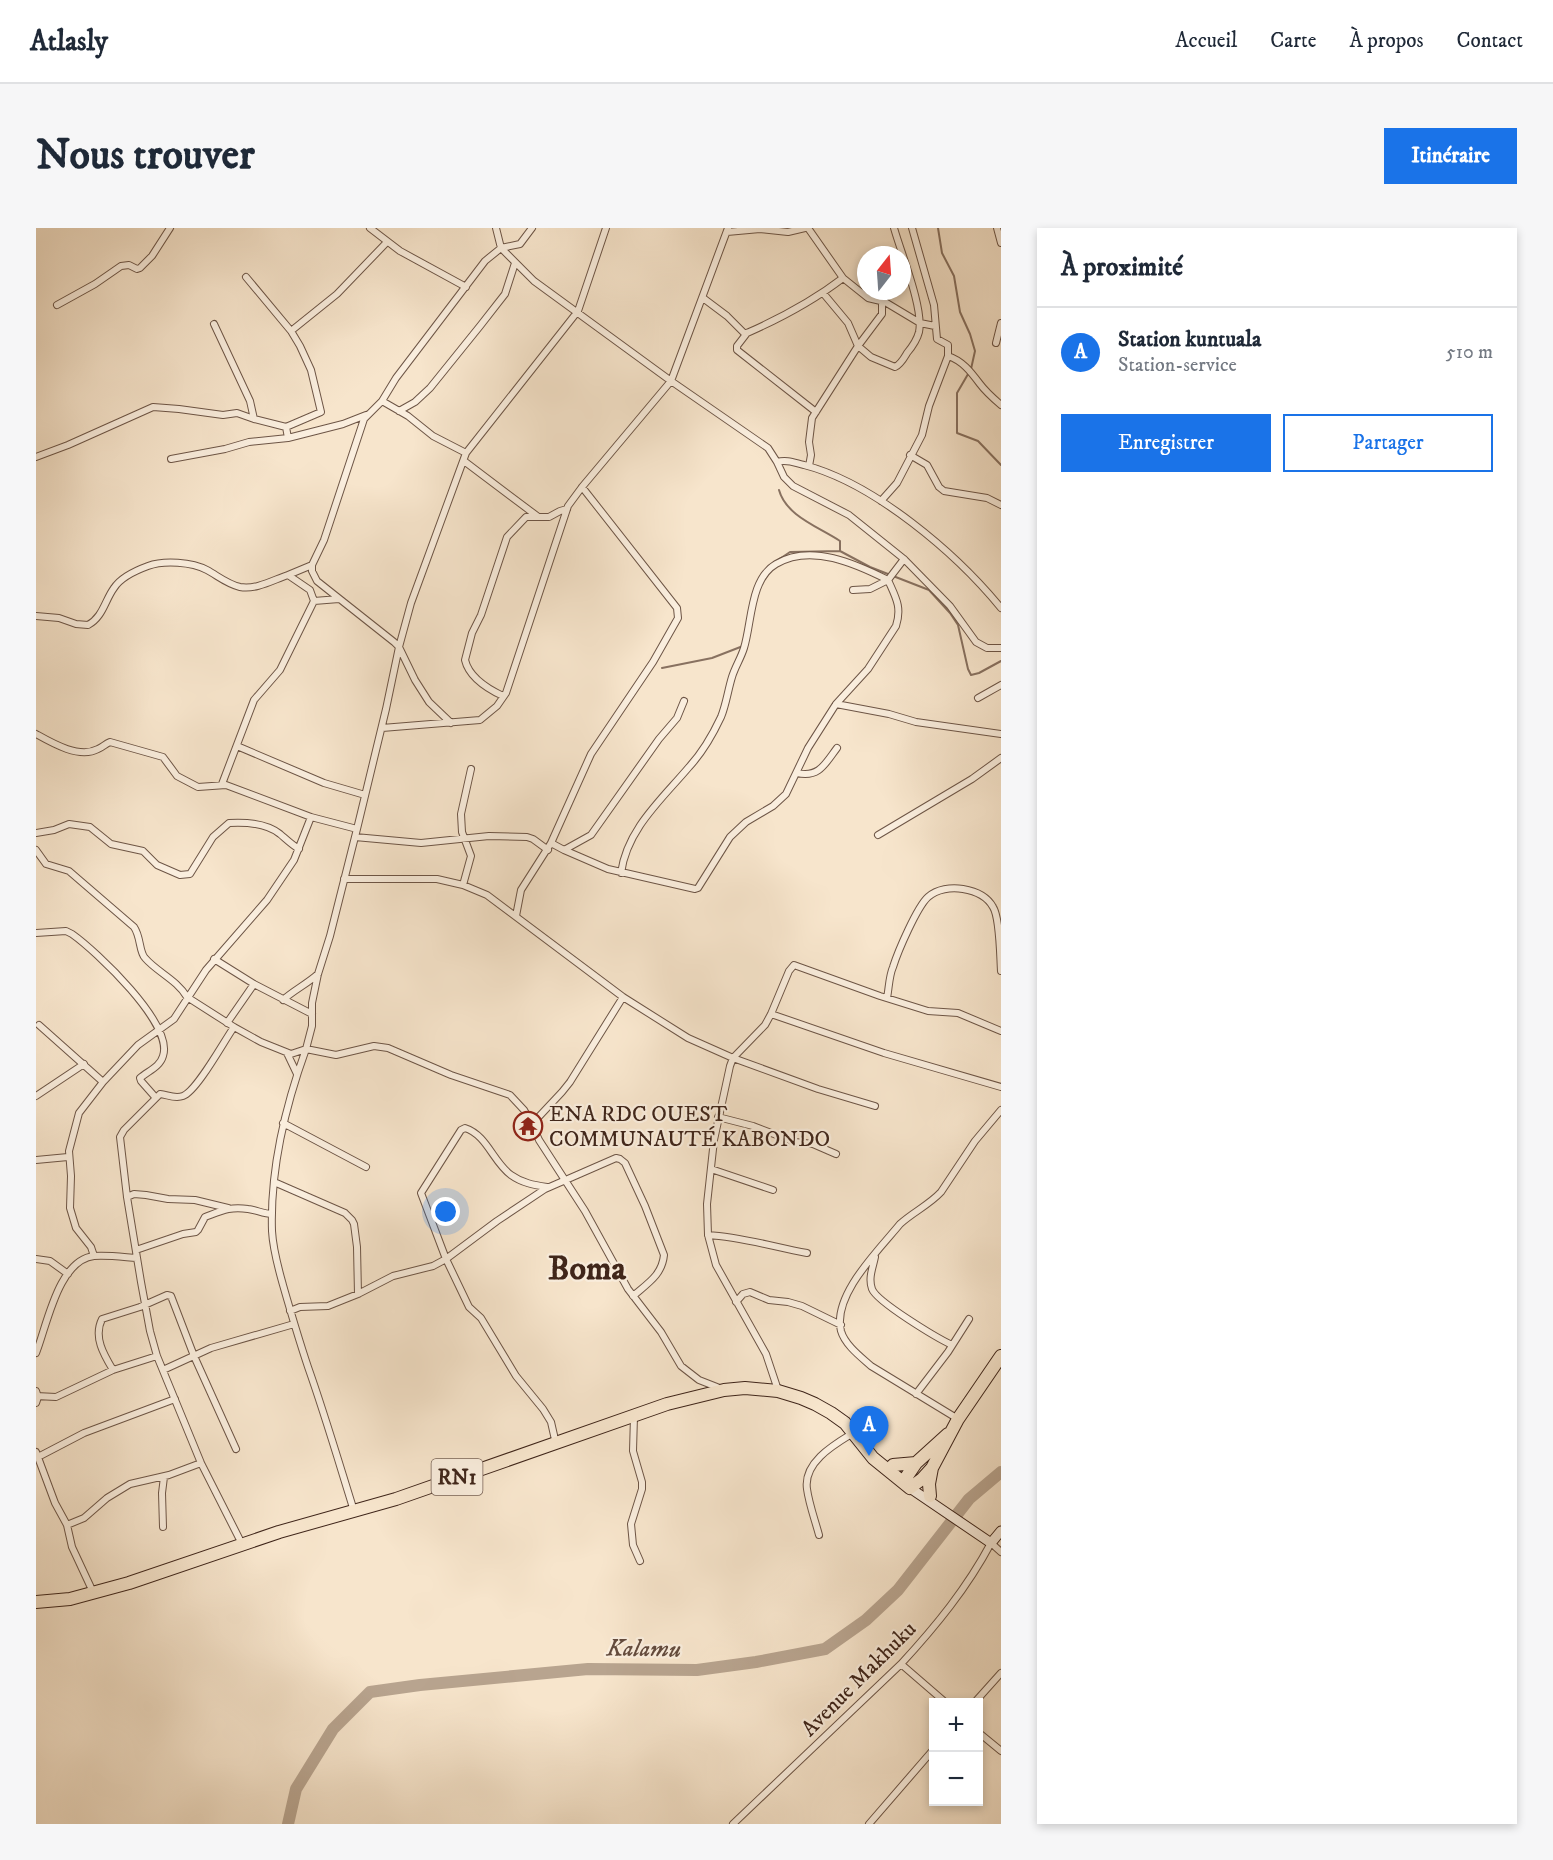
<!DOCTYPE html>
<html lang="fr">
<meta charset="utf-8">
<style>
:root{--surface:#fff;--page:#f6f6f7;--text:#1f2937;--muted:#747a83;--line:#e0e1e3;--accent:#1a73e8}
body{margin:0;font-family:"IM FELL DW Pica",serif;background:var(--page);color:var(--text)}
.controls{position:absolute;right:18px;bottom:18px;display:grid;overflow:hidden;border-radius:0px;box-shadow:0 3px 9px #0003}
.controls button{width:54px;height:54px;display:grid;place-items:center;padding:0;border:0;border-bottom:2px solid var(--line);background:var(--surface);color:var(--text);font:30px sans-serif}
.compass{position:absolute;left:821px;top:18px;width:54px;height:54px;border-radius:50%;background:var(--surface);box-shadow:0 3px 9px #0003;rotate:17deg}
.you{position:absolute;left:410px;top:984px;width:21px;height:21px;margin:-15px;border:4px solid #fff;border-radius:50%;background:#1a73e8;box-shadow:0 0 0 9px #1a73e833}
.badge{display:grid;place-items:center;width:39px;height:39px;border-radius:50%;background:var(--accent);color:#fff;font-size:20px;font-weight:700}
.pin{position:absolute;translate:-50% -50px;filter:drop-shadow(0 2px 3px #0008)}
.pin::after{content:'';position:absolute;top:32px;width:21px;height:18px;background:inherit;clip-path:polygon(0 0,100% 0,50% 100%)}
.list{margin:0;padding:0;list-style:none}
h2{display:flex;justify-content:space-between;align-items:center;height:78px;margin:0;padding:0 24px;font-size:26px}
h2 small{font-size:20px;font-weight:400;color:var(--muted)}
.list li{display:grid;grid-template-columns:39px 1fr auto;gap:18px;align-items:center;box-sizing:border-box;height:90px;padding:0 24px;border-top:2px solid var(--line)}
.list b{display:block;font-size:22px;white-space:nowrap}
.list p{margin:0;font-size:20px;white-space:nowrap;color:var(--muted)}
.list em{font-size:20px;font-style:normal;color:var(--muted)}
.actions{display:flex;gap:12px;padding:18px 24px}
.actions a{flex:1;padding:14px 0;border:2px solid var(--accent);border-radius:0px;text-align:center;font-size:21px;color:var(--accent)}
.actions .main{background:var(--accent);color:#fff}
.map{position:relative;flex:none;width:965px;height:1596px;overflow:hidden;border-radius:0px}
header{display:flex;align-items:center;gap:36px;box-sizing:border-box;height:84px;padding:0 30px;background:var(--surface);border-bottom:2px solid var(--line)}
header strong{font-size:28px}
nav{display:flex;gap:33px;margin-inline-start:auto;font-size:21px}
.intro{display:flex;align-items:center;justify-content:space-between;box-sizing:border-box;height:144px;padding:0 36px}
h1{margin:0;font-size:42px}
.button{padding:15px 27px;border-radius:0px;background:var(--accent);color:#fff;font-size:21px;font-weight:700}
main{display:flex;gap:36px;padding:0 36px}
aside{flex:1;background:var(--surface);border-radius:0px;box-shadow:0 3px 9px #0003}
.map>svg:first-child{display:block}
</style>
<header>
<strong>Atlasly</strong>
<nav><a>Accueil</a><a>Carte</a><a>À propos</a><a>Contact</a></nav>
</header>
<div class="intro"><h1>Nous trouver</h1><a class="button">Itinéraire</a></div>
<main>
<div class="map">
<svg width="965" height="1596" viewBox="0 0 965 1596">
<rect width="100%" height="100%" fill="#f7e5cc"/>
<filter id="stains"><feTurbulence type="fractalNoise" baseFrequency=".00333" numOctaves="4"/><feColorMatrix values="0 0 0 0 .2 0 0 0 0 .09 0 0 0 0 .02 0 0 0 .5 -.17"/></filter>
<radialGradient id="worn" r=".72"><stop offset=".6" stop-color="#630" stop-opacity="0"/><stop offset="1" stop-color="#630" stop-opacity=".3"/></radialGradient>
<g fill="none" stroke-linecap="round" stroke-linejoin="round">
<!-- stream -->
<path stroke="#887160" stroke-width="2" d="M902 0 906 25 918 48 924 84 934 106 939 123 935 141 921 165V205L942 213 965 237
M743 262C750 288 783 299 804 313V323
M733 338 754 324 804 323 834 339 893 362 914 385 922 397 932 441 935 447 943 445 965 433
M626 440 676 430 707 418"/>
<!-- river -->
<path stroke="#b8a48f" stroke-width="12" d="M252 1596 260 1561 297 1501 334 1464 384 1457 552 1441 661 1442 720 1434 789 1421 830 1392 862 1362 933 1271 965 1244"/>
<!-- street casing -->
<g stroke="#6d5546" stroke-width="8">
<path id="street" d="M334 0 364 23 430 59
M460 0 465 20 498 53 635 153 732 220 741 234 748 249 757 258 813 287 868 331 914 378 940 414 951 420H965
M876 0 898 77 901 111 912 117V128
M961 0 965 15
M691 4 724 1 752 4 769 0
M210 49 255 103 264 118 275 142 285 184 250 199
M807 50 832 70 849 74 884 95 899 98
M667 70 691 88 708 105H711C745 90 777 73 807 50L772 0
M846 73V86L822 118 835 129 859 139C865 136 868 130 871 125 876 119 881 112 883 104 888 81 865 25 858 0
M21 77 59 56 85 38 93 37 101 41 104 40 116 28 134 0
M178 96 214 173 218 191 250 199 252 210
M255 103 301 66 351 14
M711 105 701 118V122L780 184
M960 115 965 95
M346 173 372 188 397 208 430 225
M363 183 379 174 394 160 444 98 469 66 479 35
M874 227 891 237 903 259 908 263 951 270 965 277
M0 229 32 217 117 179 143 181 187 187 201 185 218 191
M135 231 189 221 213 214 252 210 307 196 330 187
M428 233 501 288
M741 234C751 231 759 235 768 237 838 255 920 325 965 380
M773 238 775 227 773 214 776 190 822 118 812 95 787 65
M845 273 861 255 886 207 893 178 912 128C927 133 935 144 944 156 950 164 958 171 965 177
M252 347 276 337
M817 362 834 361 852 352
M0 388 23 390 40 396 52 397C67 389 69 372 78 360 85 349 101 342 112 338 128 332 156 334 171 342 182 348 191 356 204 359 220 362 237 352 252 347L274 362 278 373 303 371
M467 468C452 461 433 449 429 432L436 405 445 387 471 309 490 289H513L524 283 531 281
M942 470 965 457
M800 476 832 441 860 398C866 379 860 370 852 352L868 331
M415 495 393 474 379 452 363 419 358 414 281 353 276 343V337L288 312 328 191 346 173 360 150 449 33 465 20 484 16 496 0
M346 500 444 492 461 478 470 465 532 278 546 259 635 153 692 0
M0 506C16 515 43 531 62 521 67 519 69 516 74 514L127 529 141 548 162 559 190 557 275 589 321 601
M201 518 288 555 329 567
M761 545C783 550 789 536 801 520
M186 556 218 472 244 442 278 373
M0 605 18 602 33 596 54 599 75 616 107 623 121 637 144 647 154 646 177 609 193 595C210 594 230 595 244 606 250 611 256 617 263 621
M842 607 936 551 965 530
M319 609 385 615 453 608 491 609 497 611 512 622
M515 615 528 622 555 607 623 511 641 490 648 473
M0 622 10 636 33 643 98 699C105 709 103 724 109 730 121 744 141 752 151 769L198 799 225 814 255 826 270 821 276 798V775L282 746 294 708 321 601 350 481 363 419 375 375 430 225 542 83 570 0
M528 622 572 641 659 661 662 660 694 609 710 594 737 578 750 566 772 520 800 476 853 486 880 494 965 506
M585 645C591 601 626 571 653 539 666 525 677 506 685 489 690 477 692 462 696 449 699 439 705 430 708 420 716 394 714 351 740 336 775 315 820 336 852 352
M308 651H401L427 657 451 667 587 769 652 810 697 830 782 861 839 878
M427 657 435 628 426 604 425 586 435 541
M480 688 485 662 515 615 555 526 617 434 642 390 641 380 546 259
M0 705 30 703 36 706C60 723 138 796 127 828 124 839 112 843 104 850L105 853 120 870
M178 731 218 756 276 786
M851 770C853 760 853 748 857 739 862 723 881 679 892 669 901 661 915 659 927 661 939 663 951 668 957 679 964 690 964 728 965 743
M247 772C258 762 271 756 282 746
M735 786 848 825 965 859
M191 795 218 756
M3 797 67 854
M198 799C188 813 161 863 147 868 139 871 132 867 124 866L88 902 84 909 91 969 105 1054 114 1103 121 1128 165 1235 206 1316
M251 825 261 846
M0 868 48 836
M682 889 717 898 759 914 777 916 800 926
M247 895 330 939
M496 896 503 912 549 983 592 1061 625 1104 645 1138 663 1152 686 1161
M0 932 32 929
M675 941 737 962
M238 954 309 985 316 992 318 996 321 1019 322 1066
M511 959C498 957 486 955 475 947 457 934 451 907 429 900L425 902 385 965 410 1031 433 1079 445 1090 480 1148 507 1181 515 1194 520 1216
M91 969 98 966 110 967 132 971 159 972 192 980
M672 1007C706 1009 738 1019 771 1025
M100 1022 147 1006 160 1004 162 1002 169 989C185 983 194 978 212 981 221 982 227 986 236 986
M58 1028 55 1019 40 1000 34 980 35 948 33 923 43 885 67 854 102 817 138 791 170 742 231 672 258 632 275 589
M839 1029C837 1039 832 1050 836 1061 841 1074 901 1110 916 1117
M0 1031 14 1033 32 1046
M700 1074 707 1066 714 1064 733 1072 752 1074 766 1078 805 1097
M254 1083 264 1079 292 1078 322 1066 357 1048 397 1038 410 1031 461 993 509 961 580 930 584 931 589 935 609 978 628 1027C626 1047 612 1055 597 1068
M0 1125C11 1098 22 1032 58 1028 72 1027 87 1029 101 1030
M77 1142C68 1127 57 1109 66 1091L104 1079 131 1067 135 1068 158 1128 200 1221
M127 1142 175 1120 258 1096
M742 1162 730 1126 680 1037 672 1007 671 976 678 912 694 838 697 830 729 797 735 786 753 743 758 737 844 768 892 783 922 785 965 803
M0 1163 2 1169 0 1175
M880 1166 912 1124 933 1091
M0 1168 20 1169 77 1142 121 1128
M598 1188 597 1223 606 1254V1261L595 1296 597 1317 604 1333
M922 1191 835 1138C825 1129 809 1117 805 1103 796 1067 843 1022 864 996 877 984 893 977 905 964L939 913 965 882
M0 1224 19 1275 31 1297 36 1319 57 1364
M2 1229 48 1205 139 1171
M318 1283C303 1235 289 1187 272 1139 263 1112 255 1085 247 1057 242 1039 237 1022 236 1003 234 941 249 879 270 821L300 827 338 818 352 820 415 847 474 867 488 882 496 896 526 864 534 854 587 769
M31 1297 48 1290 71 1270 94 1256 133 1247 165 1235
M127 1299 126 1265 128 1249
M783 1307C779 1292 773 1276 771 1261 767 1234 799 1216 817 1205
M865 1436 909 1474
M939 1474 965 1445
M942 1504 965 1523
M697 1596 865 1436C900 1398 931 1360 955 1315L965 1324
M833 1596 897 1522"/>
</g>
<!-- secondary casing -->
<g stroke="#3f251a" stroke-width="11">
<path id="secondary" d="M874 1260 955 1315 965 1303"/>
</g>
<!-- highway casing -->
<g stroke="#3f251a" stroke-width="14">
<path id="highway" d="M857 1237 880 1235
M867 1254 880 1235 912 1206
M894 1268 893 1256 896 1240
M0 1374 34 1371 93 1355 243 1304 360 1271 631 1176 688 1162 709 1160 742 1163 765 1170 779 1176 795 1185 809 1195 837 1230 874 1260 886 1251 896 1240 922 1191 965 1128"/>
</g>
<!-- street -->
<use href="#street" stroke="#faeede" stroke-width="6"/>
<!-- secondary -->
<use href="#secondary" stroke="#faeede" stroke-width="9"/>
<!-- highway -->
<use href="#highway" stroke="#f7e5cc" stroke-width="12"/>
</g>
<!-- icons -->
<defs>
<g id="temple-ring" transform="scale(1.5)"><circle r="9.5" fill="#faeede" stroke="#8f2418" stroke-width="1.5"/><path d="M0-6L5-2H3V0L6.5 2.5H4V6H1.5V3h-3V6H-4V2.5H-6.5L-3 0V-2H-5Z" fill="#8f2418"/></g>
</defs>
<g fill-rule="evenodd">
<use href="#temple-ring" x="492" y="898"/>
</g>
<g text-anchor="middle" stroke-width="4.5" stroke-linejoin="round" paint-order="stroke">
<!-- shield labels -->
<rect fill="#faeede" stroke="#776155" stroke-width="1.5" x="395.5" y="1231" width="51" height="36" rx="4.5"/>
<g font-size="21" font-weight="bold" fill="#3f251a">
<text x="421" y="1256">RN1</text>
</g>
<!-- poi labels -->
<g font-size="22" fill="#3f251a" stroke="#faeede" text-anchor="start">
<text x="513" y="893">ENA RDC OUEST<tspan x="513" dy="25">COMMUNAUTÉ KABONDO</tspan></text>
</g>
<!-- street labels -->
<g font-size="22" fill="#3f251a" stroke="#faeede">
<text transform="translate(822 1450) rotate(-45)" y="8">Avenue Makhuku</text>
</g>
<!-- water labels -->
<g font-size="24" font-style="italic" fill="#634b3d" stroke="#faeede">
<text transform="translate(608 1420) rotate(1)" y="8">Kalamu</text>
</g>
<!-- town labels -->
<g font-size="34" font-weight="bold" fill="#3f251a" stroke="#faeede">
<text x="551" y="1051">Boma</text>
</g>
</g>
<rect width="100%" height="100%" filter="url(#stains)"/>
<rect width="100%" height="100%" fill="url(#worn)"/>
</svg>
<div class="controls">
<button>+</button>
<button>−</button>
</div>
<svg class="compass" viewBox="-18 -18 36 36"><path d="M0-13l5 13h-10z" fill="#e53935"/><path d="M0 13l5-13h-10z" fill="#747a83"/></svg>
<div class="you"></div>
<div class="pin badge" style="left:833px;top:1228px">A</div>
</div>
<aside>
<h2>À proximité<small></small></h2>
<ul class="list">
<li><span class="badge">A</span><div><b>Station kuntuala</b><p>Station-service</p></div><em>510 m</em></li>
</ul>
<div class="actions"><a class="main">Enregistrer</a><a>Partager</a></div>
</aside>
</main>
